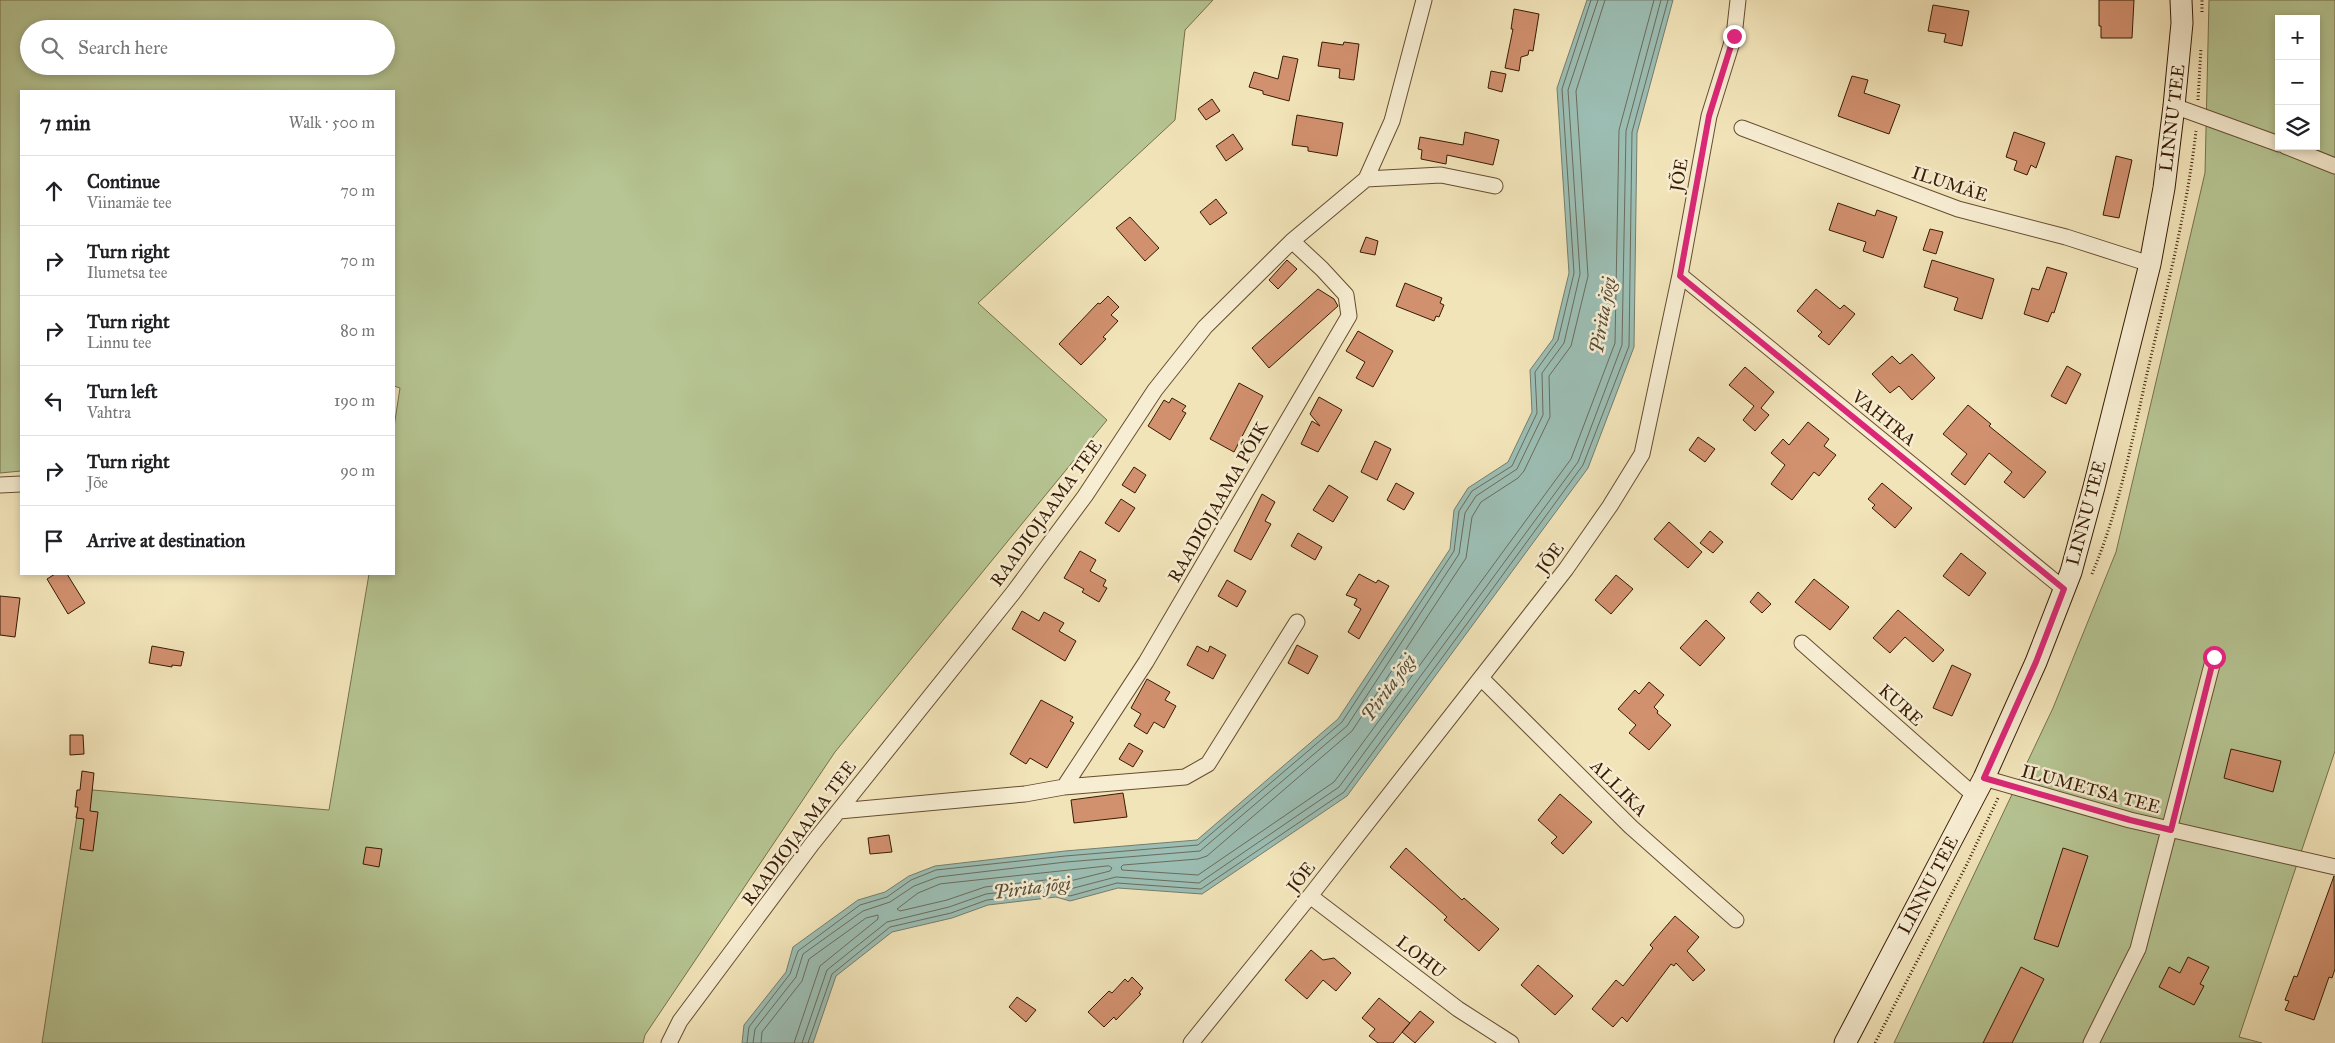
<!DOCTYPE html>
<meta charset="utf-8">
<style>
:root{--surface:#fff;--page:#f6f6f6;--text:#202124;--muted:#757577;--line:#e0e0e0}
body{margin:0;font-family:"IM FELL Great Primer",serif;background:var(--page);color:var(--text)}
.controls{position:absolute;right:15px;top:15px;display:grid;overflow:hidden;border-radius:0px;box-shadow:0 2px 8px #0003}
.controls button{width:45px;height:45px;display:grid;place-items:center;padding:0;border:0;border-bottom:1px solid var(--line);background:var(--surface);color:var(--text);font:25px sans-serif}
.stop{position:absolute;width:15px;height:15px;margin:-11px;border:4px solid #db2777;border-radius:50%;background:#fff}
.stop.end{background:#db2777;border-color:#fff;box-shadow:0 1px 5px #0008}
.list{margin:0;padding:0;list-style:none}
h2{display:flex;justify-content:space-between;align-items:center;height:65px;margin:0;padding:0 20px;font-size:21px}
h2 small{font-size:16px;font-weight:400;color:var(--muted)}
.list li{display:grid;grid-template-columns:32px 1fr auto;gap:15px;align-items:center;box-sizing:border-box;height:70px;padding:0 20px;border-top:1px solid var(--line)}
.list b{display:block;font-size:19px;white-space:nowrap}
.list p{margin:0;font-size:16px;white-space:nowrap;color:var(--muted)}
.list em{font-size:16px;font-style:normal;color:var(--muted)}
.icon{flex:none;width:28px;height:28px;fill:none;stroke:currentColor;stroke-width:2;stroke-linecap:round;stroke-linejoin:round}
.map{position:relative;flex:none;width:2335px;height:1043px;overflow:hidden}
.search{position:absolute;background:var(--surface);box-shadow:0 2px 8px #0003;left:20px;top:20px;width:375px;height:55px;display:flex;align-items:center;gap:12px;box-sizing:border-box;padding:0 18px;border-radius:28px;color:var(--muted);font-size:19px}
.panel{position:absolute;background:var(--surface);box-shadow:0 2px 8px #0003;left:20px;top:90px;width:375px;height:485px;border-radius:0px}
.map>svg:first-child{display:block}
</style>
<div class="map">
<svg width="2335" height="1043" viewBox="0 0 2335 1043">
<rect width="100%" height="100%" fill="#f2e4b9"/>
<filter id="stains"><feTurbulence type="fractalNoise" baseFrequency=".004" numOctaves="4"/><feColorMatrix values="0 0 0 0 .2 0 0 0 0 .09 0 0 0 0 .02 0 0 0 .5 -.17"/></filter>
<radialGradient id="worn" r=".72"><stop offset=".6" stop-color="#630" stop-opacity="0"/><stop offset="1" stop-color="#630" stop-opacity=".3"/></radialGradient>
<!-- green -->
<path fill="#b6c593" stroke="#77704c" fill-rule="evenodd" d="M0 0H1213L1185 30 1175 120 978 303 1107 420 835 752 645 1035 643 1043H42L81 789 329 810 369 574H394V427L400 388 394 386V91H21V471L0 473ZM29 29H386V66H29Z
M2209 0H2335V751L2239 1037 2262 1043H1894L2053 708 2116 552 2205 173ZM2279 19H2316V146H2279Z"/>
<!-- water -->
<path fill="#9cbeb4" stroke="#747d6e" d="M1587 0H1673L1637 133 1634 347 1588 468 1347 796 1202 894 1118 888 1070 901 1056 897 988 905 952 918 892 932 836 976 813 1043H742L744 1025 786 972 793 947 858 900 885 892 909 876 935 866 1065 851 1197 840 1338 719 1450 549 1454 510 1468 488 1508 462 1532 412 1530 370 1553 339 1569 273 1557 88Z"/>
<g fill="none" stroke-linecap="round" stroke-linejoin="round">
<!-- shore -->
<path stroke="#6a6c5c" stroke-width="1" d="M1605 0 1576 91 1588 276 1571 346 1549 376 1550 417 1524 471 1518 478 1481 502 1472 517 1466 558 1352 731 1207 856 1198 859 1123 865 1121 867 1122 870 1198 875 1334 782 1571 459 1615 343 1619 130 1654 0
M1109 866 1112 868 1110 871 1070 881 1054 879 985 887 947 900 900 911 897 909 918 893 940 884Z
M747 1043 749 1027 790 974 798 951 860 905 887 897 911 880 936 870 1065 856 1198 845 1342 722 1454 551 1459 511 1472 491 1512 466 1537 413 1535 372 1558 340 1574 273 1562 89 1591 0
M753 1043 755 1029 796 977 803 954 863 911 890 902 914 886 938 877 1066 862 1200 851 1347 726 1459 554 1465 513 1476 496 1517 469 1543 415 1542 373 1564 343 1580 274 1568 90 1598 0
M761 1043 762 1032 802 981 809 959 866 918 878 915V919L820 966 794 1043
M802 1043 827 970 887 922 949 907 986 894 1055 886 1070 889 1116 877 1199 883 1339 787 1578 462 1622 345 1626 131 1661 0
M808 1043 832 974 890 927 951 913 987 900 1055 892 1070 896 1117 883 1201 889 1344 792 1583 465 1629 346 1632 132 1668 0"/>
</g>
<!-- building -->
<path fill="#d1906e" stroke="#381b04" d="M2099 0H2134L2132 38H2101V26H2099Z
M1933 5 1969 11 1962 46 1944 42 1946 34 1928 31Z
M1514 9 1539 14 1533 51 1529 50 1528 55 1521 57 1519 71 1505 68 1513 29H1511Z
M1322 42 1343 45 1344 42 1359 44 1354 80 1339 78 1340 69 1318 66Z
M1283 56 1298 59 1289 101 1263 94V91L1249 87 1254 72 1278 79Z
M1491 71 1506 74 1502 92 1488 88Z
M1852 76 1868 80 1864 93 1900 105 1889 134 1838 116Z
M1212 99 1220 111 1206 120 1198 109Z
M1297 115 1343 123 1337 156 1308 151V147L1292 145Z
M1465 132 1499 140 1493 165 1447 155 1446 164 1421 159 1422 150 1418 149 1420 137 1463 145Z
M2014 132 2045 143 2036 168 2031 165 2027 175 2014 170 2017 161 2006 157Z
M1233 134 1243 149 1226 161 1216 146Z
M2116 156 2132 160 2119 218 2103 215Z
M1216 199 1227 213 1210 225 1200 212Z
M1838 203 1875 216 1877 210 1897 217 1883 258 1863 251 1866 242 1829 230Z
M1130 217 1159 248 1145 261 1116 228Z
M1930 229 1943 232 1936 254 1923 250Z
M1366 237 1378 241 1375 255 1360 252Z
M1287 260 1297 269 1278 289 1269 280Z
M1932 260 1994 279 1982 319 1954 310 1958 298 1924 287Z
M2047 267 2067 273 2054 313 2052 312 2048 322 2024 314 2032 288 2039 290Z
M1405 283 1442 298 1440 303 1444 305 1439 317 1436 316 1434 321 1396 306Z
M1318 289 1334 299 1338 306 1269 368 1252 348Z
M1816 289 1840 309 1844 305 1855 314 1829 345 1818 336 1822 332 1797 311Z
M1108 296 1119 307 1111 315 1118 321 1103 337 1106 339 1081 365 1059 344 1098 303 1100 304Z
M1358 331 1393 351 1373 387 1356 378 1365 362 1346 351Z
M1912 354 1935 378 1912 400 1899 386 1890 393 1872 374 1892 356 1900 364Z
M2067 366 2081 374 2066 404 2051 396Z
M1745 367 1774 392 1761 408 1769 415 1755 431 1743 420 1754 406 1729 385Z
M1239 383 1263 396 1234 452 1210 439Z
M1319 397 1342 410 1318 452 1301 444 1312 421 1320 426 1310 414Z
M1172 398 1186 406 1182 411 1186 413 1170 440 1148 426 1164 400 1169 403Z
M1968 405 1991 424 1989 426 2046 472 2024 498 2004 482 2012 472 1989 453 1965 485 1951 474 1967 454 1943 434Z
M1808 422 1829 439 1824 446 1836 455 1819 476 1814 472 1792 500 1771 484 1785 465 1771 453 1783 439 1789 445Z
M1698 437 1715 449 1705 462 1689 450Z
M1375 441 1391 449 1377 480 1361 472Z
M1134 467 1146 475 1135 493 1122 485Z
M1396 483 1414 493 1404 510 1387 500Z
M1882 483 1912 508 1895 528 1872 508 1875 505 1868 499Z
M1329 485 1348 497 1333 522 1313 510Z
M1262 494 1275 502 1265 521 1271 524 1251 560 1234 551Z
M1121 499 1135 508 1119 532 1105 523Z
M1669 522 1702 552 1688 568 1654 539Z
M1710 531 1723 542 1713 553 1700 543Z
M1298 533 1322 547 1315 560 1291 546Z
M1080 551 1096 560 1090 571 1106 580 1103 586 1107 588 1099 602 1082 592 1084 589 1064 578Z
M1961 553 1986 573 1969 596 1943 576Z
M55 574H67L85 603 68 614 47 579Z
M1359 574 1376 583 1378 580 1389 586 1359 639 1348 632 1361 609 1354 605 1357 599 1346 595Z
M1616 575 1633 589 1611 614 1595 600Z
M1814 579 1849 607 1830 630 1795 602Z
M1227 580 1246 591 1237 607 1218 596Z
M1758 592 1771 604 1762 613 1750 602Z
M0 596 20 598 15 637 0 635Z
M1898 610 1944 650 1933 662 1905 637 1890 653 1873 638Z
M1022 611 1039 621 1044 612 1064 623 1059 631 1076 641 1065 661 1012 629Z
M1706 620 1725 638 1700 666 1680 648Z
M1297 645 1318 656 1308 674 1288 663Z
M152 646 184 652 181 666 172 665V667L149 663Z
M1197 646 1208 652 1210 646 1226 655 1213 679 1187 665Z
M1952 665 1971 674 1952 716 1933 708Z
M1147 679 1170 692 1165 700 1176 706 1164 728 1154 722 1147 734 1134 726 1141 714 1131 708Z
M1649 682 1664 695 1654 707 1658 711 1657 713 1671 725 1649 750 1629 733 1636 725 1618 709 1635 690 1639 694Z
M1041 700 1073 717 1070 721 1074 723 1047 768 1030 758 1026 764 1010 754Z
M70 735H83L84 754 70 755Z
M1129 743 1143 751 1133 767 1119 759Z
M2231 749 2281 761 2273 792 2224 778Z
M82 771 94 773 90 811 98 812 93 851 80 849 84 819 76 818 78 807H75L77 790H80Z
M1123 793 1127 817 1074 823 1071 800Z
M1560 794 1592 822 1563 854 1551 843 1557 837 1538 820Z
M889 835 892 852 870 854 868 838Z
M366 847 382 849 379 867 363 864Z
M1406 848 1462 900 1464 898 1499 929 1479 951 1444 920 1447 917 1435 906 1390 867Z
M2063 848 2088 856 2058 947 2034 939Z
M2334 876 2335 969 2332 978 2329 977 2314 1020 2285 1010 2289 1001 2285 1000 2294 976 2297 977Z
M1675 916 1699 937 1687 951 1705 970 1693 981 1676 963 1674 966 1671 964 1627 1022 1622 1017 1613 1027 1592 1009 1616 980 1623 986 1653 948 1650 945Z
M1311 950 1323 960 1334 958 1351 973 1336 991 1323 980 1307 999 1285 980Z
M2188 957 2209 967 2200 984 2204 986 2194 1005 2159 987 2169 967 2180 973Z
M1538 965 1573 996 1555 1015 1521 985Z
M2021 967 2044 979 2012 1043H1983Z
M1132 977 1143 988 1139 993 1141 994 1116 1020 1114 1017 1104 1027 1088 1012 1109 991 1112 993 1125 979 1128 982Z
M1017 997 1036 1010 1026 1022 1009 1007Z
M1379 998 1410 1023 1393 1043H1378L1369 1036 1375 1029 1362 1018Z
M1420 1011 1434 1022 1415 1043 1402 1032Z"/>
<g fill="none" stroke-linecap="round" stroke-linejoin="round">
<!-- street casing -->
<g stroke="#664d31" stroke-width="17">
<path id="street" d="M2174 106 2279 144
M1742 128 1958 209 2066 237 2150 264
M2285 146 2335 166
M1366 179 1441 175 1495 186
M1680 275 2064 589
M0 485 21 484
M1802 643 1975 796
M1481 678 1631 827 1736 920
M1984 778 2130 820 2335 867
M1064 787 1185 777 1208 764 1297 622
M839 811 1025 794 1064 787 1146 662 1349 316 1346 295 1322 269 1292 241
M1310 896 1458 1009 1511 1043
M669 1043 680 1021 812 844 1013 593 1085 496 1155 390 1205 327 1292 241 1366 179 1392 121 1424 0
M1191 1043 1310 896 1566 569 1610 506 1642 454 1680 275 1709 116 1734 36 1738 0
M2091 1043 2138 949 2214 657"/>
</g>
<!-- secondary casing -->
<g stroke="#381b04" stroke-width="23">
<path id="secondary" d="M1845 1043 1984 778 2036 662 2071 572 2094 487 2150 264 2164 188 2174 106 2182 23 2181 0"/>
</g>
<!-- path -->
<path stroke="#381b04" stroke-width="3" stroke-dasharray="1 2.5" stroke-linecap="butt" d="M2202 12V0
M2198 100 2201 48
M2092 574C2120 508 2133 435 2149 365 2167 288 2187 210 2196 131
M1875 1043 1967 864 1998 798"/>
<!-- street -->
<use href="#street" stroke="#f7edd2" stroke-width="15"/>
<!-- secondary -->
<use href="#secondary" stroke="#f7edd2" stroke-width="21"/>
</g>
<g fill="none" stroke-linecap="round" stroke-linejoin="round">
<!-- route -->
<path stroke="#db2777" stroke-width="6" d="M1734 36 1709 116 1680 276 2064 589 2036 662 1984 778 2130 820 2171 830 2214 657"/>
</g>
<g text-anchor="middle" stroke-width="5" stroke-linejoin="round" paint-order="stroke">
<!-- street labels -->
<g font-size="18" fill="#381b04" stroke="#f7edd2">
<text transform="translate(2172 118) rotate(-83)" y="6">LINNU TEE</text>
<text transform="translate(1679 175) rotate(-80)" y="6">JÕE</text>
<text transform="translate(1950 184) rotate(18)" y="6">ILUMÄE</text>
<text transform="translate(1884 418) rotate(39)" y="6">VAHTRA</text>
<text transform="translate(1218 502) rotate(-60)" y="6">RAADIOJAAMA PÕIK</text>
<text transform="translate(1046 513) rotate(-54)" y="6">RAADIOJAAMA TEE</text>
<text transform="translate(2086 513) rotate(-75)" y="6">LINNU TEE</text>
<text transform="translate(1550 558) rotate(-54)" y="6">JÕE</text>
<text transform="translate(1901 705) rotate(42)" y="6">KURE</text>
<text transform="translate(1619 788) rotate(45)" y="6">ALLIKA</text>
<text transform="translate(2091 789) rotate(15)" y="6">ILUMETSA TEE</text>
<text transform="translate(799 833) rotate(-53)" y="6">RAADIOJAAMA TEE</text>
<text transform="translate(1301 877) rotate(-52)" y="6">JÕE</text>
<text transform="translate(1928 885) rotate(-62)" y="6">LINNU TEE</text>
<text transform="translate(1421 957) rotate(38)" y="6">LOHU</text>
</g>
<!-- water labels -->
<g font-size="19" font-style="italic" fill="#564c39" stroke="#f7edd2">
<text transform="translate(1602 315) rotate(-80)" y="7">Pirita jõgi</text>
<text transform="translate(1388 687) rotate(-54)" y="7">Pirita jõgi</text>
<text transform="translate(1032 887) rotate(-7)" y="7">Pirita jõgi</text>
</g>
</g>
<rect width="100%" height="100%" filter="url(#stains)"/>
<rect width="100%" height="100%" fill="url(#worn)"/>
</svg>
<div class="controls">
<button>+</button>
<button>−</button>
<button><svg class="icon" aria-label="layers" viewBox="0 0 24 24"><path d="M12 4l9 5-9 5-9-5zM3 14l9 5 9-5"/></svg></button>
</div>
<div class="stop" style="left:2214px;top:657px"></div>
<div class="stop end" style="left:1734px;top:36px"></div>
<div class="search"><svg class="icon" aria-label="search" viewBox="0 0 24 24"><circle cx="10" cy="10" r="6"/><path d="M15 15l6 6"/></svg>Search here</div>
<section class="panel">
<h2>7 min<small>Walk · 500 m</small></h2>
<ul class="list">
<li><svg class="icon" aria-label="ahead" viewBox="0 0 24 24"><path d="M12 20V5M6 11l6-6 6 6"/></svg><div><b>Continue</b><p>Viinamäe tee</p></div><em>70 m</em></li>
<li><svg class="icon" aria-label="right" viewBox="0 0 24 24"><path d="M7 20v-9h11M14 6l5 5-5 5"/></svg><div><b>Turn right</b><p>Ilumetsa tee</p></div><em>70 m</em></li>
<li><svg class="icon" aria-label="right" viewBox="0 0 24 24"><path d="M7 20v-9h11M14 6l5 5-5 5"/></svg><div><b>Turn right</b><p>Linnu tee</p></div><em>80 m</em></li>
<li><svg class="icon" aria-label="left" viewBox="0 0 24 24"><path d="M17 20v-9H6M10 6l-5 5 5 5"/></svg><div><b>Turn left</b><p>Vahtra</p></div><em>190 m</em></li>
<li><svg class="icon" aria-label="right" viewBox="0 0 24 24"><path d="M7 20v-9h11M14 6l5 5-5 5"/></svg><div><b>Turn right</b><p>Jõe</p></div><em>90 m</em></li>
<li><svg class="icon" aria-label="arrive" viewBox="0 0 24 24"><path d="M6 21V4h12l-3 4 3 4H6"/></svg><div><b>Arrive at destination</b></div></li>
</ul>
</section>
</div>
